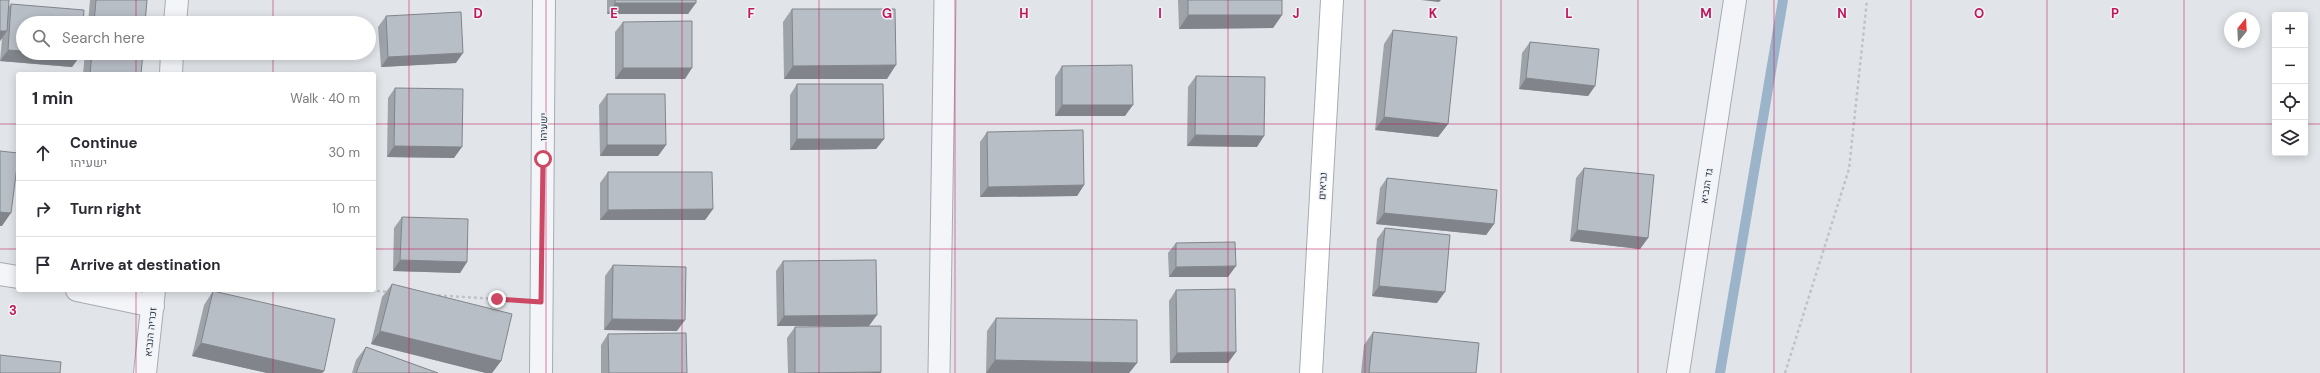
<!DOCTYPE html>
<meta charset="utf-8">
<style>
:root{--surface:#fff;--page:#f2f2f3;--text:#2b2b33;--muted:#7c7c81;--line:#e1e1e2}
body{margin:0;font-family:"DM Sans",Heebo,sans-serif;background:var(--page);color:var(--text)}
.controls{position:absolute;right:12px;top:12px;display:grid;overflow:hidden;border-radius:4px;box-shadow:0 2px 10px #0003}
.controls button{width:36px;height:36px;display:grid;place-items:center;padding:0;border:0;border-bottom:1px solid var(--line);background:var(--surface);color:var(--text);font:20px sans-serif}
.compass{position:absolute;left:2224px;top:12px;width:36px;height:36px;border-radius:50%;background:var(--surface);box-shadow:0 2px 10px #0003;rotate:18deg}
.stop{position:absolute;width:12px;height:12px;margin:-9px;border:3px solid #cc4863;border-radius:50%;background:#fff}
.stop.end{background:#cc4863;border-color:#fff;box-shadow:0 1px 4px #0008}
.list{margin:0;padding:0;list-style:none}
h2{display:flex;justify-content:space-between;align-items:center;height:52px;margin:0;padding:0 16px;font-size:17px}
h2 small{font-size:13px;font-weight:400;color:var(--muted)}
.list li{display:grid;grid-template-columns:26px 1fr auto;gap:12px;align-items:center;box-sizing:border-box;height:56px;padding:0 16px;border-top:1px solid var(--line)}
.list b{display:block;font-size:15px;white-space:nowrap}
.list p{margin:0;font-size:13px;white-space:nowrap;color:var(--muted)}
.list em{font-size:13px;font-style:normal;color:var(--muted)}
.icon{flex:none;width:22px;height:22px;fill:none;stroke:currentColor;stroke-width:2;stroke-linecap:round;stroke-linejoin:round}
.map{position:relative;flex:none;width:2320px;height:373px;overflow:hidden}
.search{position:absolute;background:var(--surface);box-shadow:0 2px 10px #0003;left:16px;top:16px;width:360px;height:44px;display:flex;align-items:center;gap:10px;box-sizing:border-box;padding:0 14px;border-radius:22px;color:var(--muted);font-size:15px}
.panel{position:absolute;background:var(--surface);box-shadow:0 2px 10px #0003;left:16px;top:72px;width:360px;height:220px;border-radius:4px}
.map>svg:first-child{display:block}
</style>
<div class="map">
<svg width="2320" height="373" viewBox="0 0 2320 373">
<rect width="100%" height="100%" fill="#e1e5e9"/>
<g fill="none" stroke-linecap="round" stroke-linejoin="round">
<!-- stream -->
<path stroke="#9cb4c9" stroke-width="10" d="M1720 373 1783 0"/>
<!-- lane casing -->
<g stroke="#a6acb3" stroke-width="23">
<path id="lane" d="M939 373 945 0"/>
</g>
<!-- street casing -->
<g stroke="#a6acb3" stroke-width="24">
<path id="street" d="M175 23 177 0
M171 74 172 53
M0 274 18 277
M77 290 153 306
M145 373 154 290
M541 373 544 0
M1678 373 1735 0"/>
</g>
<!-- secondary casing -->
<g stroke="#a6acb3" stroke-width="24">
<path id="secondary" d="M1311 373 1332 0"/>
</g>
<!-- path -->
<path stroke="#bfc3c8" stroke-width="2.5" stroke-dasharray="3 3" stroke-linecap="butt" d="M365 290 389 292
M432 295 513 300
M1785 373 1849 169 1867 0"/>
<!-- lane -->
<use href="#lane" stroke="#f4f5f8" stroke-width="21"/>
<!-- street -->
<use href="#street" stroke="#f4f5f8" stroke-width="22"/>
<!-- secondary -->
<use href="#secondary" stroke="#fff" stroke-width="22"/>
</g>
<!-- wall -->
<path fill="#9ea3aa" d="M0 0 8 8 11 4 80 56 72 67 0 61 2 38 0 41Z
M90 0H147L145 23H88Z
M607 0H696L688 14H607Z
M1178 0H1282V15L1273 28 1179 29Z
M792 9 887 79H784L783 22Z
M386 16 456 63 381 67 378 27Z
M623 22 685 79H615V32Z
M1393 30 1448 124 1438 137 1375 130 1384 44Z
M1530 42 1595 86 1588 96 1519 89 1522 53Z
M85 53H143L141 74H83Z
M1062 66 1125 116H1055V77Z
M1196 76 1257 147 1187 146 1188 87Z
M797 84 884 139 876 149 790 150V95Z
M395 88 454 158 387 157 388 98Z
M607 94 666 145 658 156H600L599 105Z
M987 132 1084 185 1077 196 980 197V142Z
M1584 168 1648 238 1640 249 1570 241 1576 178Z
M608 172 713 209 705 220H600V183Z
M1387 178 1494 224 1486 235 1376 224 1380 188Z
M402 217 467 262 460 273 393 271 394 228Z
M1385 228 1437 303 1372 296 1377 239Z
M1176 243 1228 277H1169L1168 253Z
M783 261 869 326H777L776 271Z
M613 265 677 331 604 330 605 276Z
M392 284 501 361 492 373H486L371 344 382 297Z
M1176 290 1228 363H1170L1169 301Z
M213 291 324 371 322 373H267L192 356 204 305Z
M996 318 1137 363 1129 373H986L987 331Z
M795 327 881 372V373H788L787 338Z
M1373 332 1476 373H1361L1364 345Z
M608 334 687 373H601V345Z
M366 347 438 373H352L356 360Z"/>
<!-- shaded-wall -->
<path fill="#81858b" d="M1421 0H1441L1439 2Z
M615 3H696L688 14H607Z
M1188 15H1282L1273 28 1179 29Z
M0 31H7L0 41Z
M8 50 23 51V53H46L80 56 72 67 0 61Z
M463 53 456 63 381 67 388 57Z
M896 65 887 79H784L793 66Z
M623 68H692L685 79H615Z
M1526 78 1595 86 1588 96 1519 89Z
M1062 105H1133L1125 116H1055Z
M1384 117 1448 124 1438 137 1375 130Z
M1195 135 1264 136 1257 147 1187 146Z
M797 139H884L876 149 790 150Z
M607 145H666L658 156H600Z
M394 146 462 147 454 158 387 157Z
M1084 185 1077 196 980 197 988 187Z
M713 209 705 220H600L608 210Z
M0 212 11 213 2 226H0Z
M1384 213 1494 224 1486 235 1376 224Z
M1577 230 1648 238 1640 249 1570 241Z
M400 260 467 262 460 273 393 271Z
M1236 266 1228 277H1169L1176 267Z
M1379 286 1445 292 1437 303 1372 296Z
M877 315 869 326H777L784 316Z
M612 319 685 320 677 331 604 330Z
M380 331 501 361 492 373H486L371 344Z
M201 343 324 371 322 373H267L192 356Z
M1236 352 1228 363H1170L1177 353Z
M995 360 1137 363 1129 373H986Z
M881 372V373H795Z"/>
<!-- building -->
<path fill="#b8bec6" stroke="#81858b" d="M0 0H9L7 31H0Z
M96 0H147L145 23H94Z
M615 0H696V3H615Z
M1188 0H1282V15H1188Z
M11 4 84 10 83 23H23V51L8 50Z
M792 9H895L896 65 793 66Z
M461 12 463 53 388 57 386 16Z
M692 21V68H623V22Z
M1393 30 1457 37 1448 124 1384 117Z
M1530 42 1599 49 1595 86 1526 78Z
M46 53H80V56Z
M92 53H143L141 74H90Z
M1132 65 1133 105H1062V66Z
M1196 76 1265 77 1264 136 1195 135Z
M797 84H883L884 139H797Z
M395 88 463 89 462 147 394 146Z
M607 94H665L666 145H607Z
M1083 130 1084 185 988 187 987 132Z
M0 151 18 153V159L11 213 0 212Z
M1584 168 1654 175 1648 238 1577 230Z
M608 172H712L713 209 608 210Z
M1387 178 1497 190 1494 224 1384 213Z
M402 217 468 219 467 262 400 260Z
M1385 228 1450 235 1445 292 1379 286Z
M1235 242 1236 266 1176 267V243Z
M876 260 877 315 784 316 783 261Z
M613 265 686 267 685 320 612 319Z
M392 284 512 314 501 361 380 331Z
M1235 289 1236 352 1177 353 1176 290Z
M213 291 335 319 324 371 201 343Z
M996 318 1137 320V363L995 360Z
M881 326V372L795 373V327Z
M1373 332 1479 343 1476 373H1369Z
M686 333 687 373H609L608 334Z
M366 347 438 373H356Z
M0 355 61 362 60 373H0Z"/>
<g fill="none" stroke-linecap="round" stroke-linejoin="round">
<!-- route -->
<path stroke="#cc4863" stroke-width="5" d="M497 299 541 302 543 159"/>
</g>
<!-- grid -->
<path fill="none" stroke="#c2185b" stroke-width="1" stroke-opacity="0.55" d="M136 0V23M273 0V23M409 0V373M546 0V373M682 0V373M819 0V373M955 0V373M1092 0V373M1228 0V373M1365 0V373M1501 0V373M1638 0V373M1774 0V373M1911 0V373M2047 0V373M2184 0V373M136 53V74M273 53V74M0 124H18M374 124H2275M2305 124H2320M0 249H18M374 249H2320M136 290V373M273 290V373"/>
<g text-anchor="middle" stroke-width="3" stroke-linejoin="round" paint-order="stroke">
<!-- street labels -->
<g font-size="10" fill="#293341" stroke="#f0f3f7">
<text transform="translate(543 127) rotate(-89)" y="4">ישעיהו</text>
<text transform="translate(1322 186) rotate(-87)" y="4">נביאים</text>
<text transform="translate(1706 186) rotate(-81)" y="4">גד הנביא</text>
<text transform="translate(150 332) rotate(-84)" y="4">זכריה הנביא</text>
</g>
</g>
<g font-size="13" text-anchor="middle" font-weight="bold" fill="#c2185b" stroke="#f0f3f7" stroke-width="3" stroke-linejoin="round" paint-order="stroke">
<text x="478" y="18">D</text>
<text x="614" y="18">E</text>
<text x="751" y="18">F</text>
<text x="887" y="18">G</text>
<text x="1024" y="18">H</text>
<text x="1160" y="18">I</text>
<text x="1296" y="18">J</text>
<text x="1433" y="18">K</text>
<text x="1569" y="18">L</text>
<text x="1706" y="18">M</text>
<text x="1842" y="18">N</text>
<text x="1979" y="18">O</text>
<text x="2115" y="18">P</text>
<text x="13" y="315">3</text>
</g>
</svg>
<div class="controls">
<button>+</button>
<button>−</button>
<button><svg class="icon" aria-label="locate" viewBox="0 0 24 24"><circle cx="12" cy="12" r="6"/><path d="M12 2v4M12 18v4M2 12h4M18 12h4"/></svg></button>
<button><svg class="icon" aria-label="layers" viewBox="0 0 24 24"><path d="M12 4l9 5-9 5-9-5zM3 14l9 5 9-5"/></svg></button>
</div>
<svg class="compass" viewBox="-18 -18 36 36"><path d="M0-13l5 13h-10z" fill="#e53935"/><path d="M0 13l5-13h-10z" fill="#7c7c81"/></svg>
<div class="stop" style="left:543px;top:159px"></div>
<div class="stop end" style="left:497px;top:299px"></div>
<div class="search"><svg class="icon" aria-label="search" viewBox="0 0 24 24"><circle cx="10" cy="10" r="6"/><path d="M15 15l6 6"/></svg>Search here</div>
<section class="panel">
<h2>1 min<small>Walk · 40 m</small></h2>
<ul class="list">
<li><svg class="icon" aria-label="ahead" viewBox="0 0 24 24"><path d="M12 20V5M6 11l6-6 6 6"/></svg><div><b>Continue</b><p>ישעיהו</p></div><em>30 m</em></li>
<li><svg class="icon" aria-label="right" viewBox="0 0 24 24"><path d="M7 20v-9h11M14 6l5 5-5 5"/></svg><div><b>Turn right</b></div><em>10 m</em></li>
<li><svg class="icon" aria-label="arrive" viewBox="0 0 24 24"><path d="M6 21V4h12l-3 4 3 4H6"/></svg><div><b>Arrive at destination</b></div></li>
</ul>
</section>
</div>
